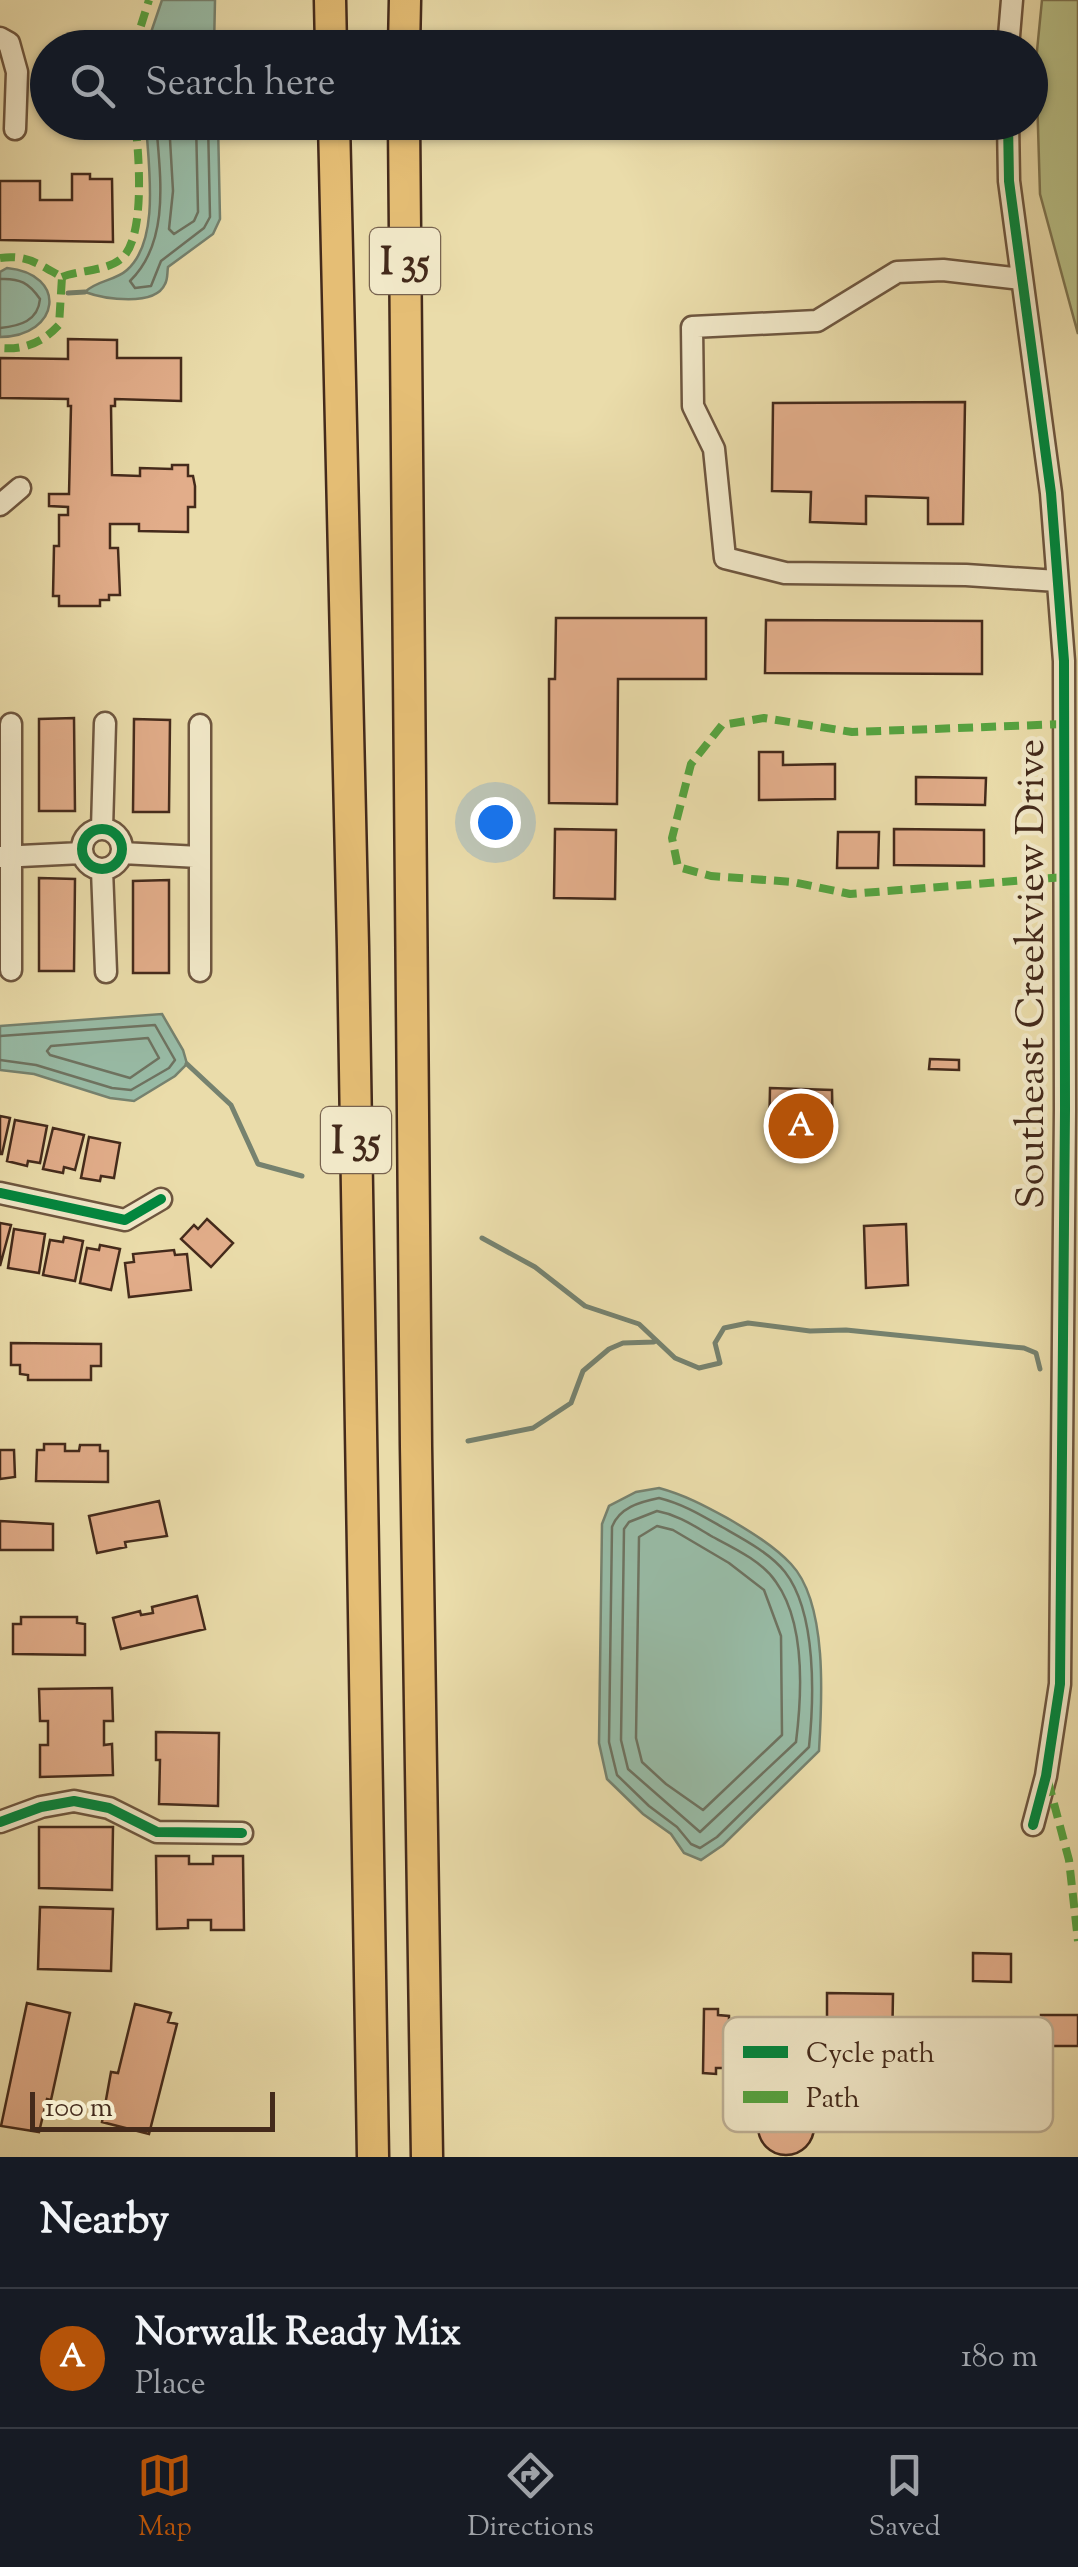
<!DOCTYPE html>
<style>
:root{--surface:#171b24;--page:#242831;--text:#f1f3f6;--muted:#9ea1a6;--line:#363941;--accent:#b45309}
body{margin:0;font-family:"Sorts Mill Goudy",serif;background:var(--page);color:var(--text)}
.scale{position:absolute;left:30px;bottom:25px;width:245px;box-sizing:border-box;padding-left:10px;border:5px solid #442a1b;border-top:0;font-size:28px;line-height:35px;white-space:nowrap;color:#442a1b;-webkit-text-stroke:8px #f1e8c8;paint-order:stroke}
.you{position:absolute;left:495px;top:822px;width:35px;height:35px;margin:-25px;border:8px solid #fff;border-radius:50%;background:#1a73e8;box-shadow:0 0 0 15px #1a73e833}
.badge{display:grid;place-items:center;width:65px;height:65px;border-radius:50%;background:var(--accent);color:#fff;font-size:32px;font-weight:700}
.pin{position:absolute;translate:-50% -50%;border:5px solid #fff;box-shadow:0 2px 10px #0006}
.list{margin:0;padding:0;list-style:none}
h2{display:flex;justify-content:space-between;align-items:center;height:130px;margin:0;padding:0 40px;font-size:42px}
h2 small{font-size:32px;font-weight:400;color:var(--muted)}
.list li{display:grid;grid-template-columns:65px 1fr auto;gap:30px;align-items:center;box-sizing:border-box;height:140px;padding:0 40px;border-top:2px solid var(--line)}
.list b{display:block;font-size:38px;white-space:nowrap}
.list p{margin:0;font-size:32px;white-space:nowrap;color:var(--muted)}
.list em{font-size:32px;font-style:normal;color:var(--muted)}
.icon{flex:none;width:55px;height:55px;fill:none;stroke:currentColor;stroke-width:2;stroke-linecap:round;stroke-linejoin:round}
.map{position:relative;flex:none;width:1078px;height:2157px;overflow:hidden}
.search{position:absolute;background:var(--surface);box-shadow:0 2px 8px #0004;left:30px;right:30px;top:30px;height:110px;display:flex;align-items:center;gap:25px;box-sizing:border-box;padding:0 35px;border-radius:55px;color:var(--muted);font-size:38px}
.sheet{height:270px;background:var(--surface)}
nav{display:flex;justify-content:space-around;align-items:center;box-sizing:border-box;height:140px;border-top:2px solid var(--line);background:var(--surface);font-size:28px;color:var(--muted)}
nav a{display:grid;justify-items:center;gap:5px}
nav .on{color:var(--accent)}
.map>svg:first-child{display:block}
</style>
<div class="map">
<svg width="1078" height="2157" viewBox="0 0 1078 2157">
<rect width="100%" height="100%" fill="#eadcaa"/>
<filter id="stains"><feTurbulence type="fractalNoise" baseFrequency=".002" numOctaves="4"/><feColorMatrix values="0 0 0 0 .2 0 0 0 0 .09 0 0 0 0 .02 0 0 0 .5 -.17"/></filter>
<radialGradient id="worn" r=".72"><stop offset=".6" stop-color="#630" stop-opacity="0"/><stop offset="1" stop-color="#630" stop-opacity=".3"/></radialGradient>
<!-- green -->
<path fill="#b8c087" stroke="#7e7551" stroke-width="2.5" d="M1042 0H1078V334L1040 194 1036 61Z"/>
<!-- water -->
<path fill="#98bca7" stroke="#76826f" stroke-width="2.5" d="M162 0H215L214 47H146Z
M146 123H218L220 219 213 234 168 267C167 273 168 279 165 284 155 307 104 299 85 292 97 280 115 281 127 270 161 240 148 163 146 123Z
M7 268C68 274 61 336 0 337V272Z
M162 1014 183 1050 187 1064 175 1076 134 1101 110 1098 34 1074 0 1070V1026Z
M659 1488C685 1495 705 1506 729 1519 751 1532 774 1546 791 1564 828 1603 822 1701 819 1751L723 1845 701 1860 684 1853 671 1834 643 1814 607 1779 599 1743 602 1524 609 1506 636 1492Z"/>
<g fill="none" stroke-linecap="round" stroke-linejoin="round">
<!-- shore -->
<path stroke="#6e7361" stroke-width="2.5" d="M156 122C160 175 171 241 130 281L135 288 151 286 161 261 204 228 210 217 208 122
M169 122 173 191 169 229 174 234 194 221 198 212 196 122
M0 279C20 278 29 283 40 299 38 321 20 326 0 328
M0 1036 155 1025 175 1060 169 1068 131 1090 112 1088 36 1065 0 1060
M148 1038 159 1058 130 1078 50 1055 47 1051 51 1046Z
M659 1498C683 1504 701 1515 722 1527 743 1539 770 1553 785 1572 817 1613 814 1699 809 1747L717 1837 700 1848 691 1844 677 1827 649 1806 617 1775 609 1742 612 1527C619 1508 639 1502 659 1498Z
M657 1511C679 1515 694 1526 713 1537 734 1548 763 1562 776 1582 806 1624 802 1694 796 1742L700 1832 628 1769 621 1740 624 1529 629 1522Z
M657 1526 673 1530 729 1563 764 1590 781 1636 782 1735 703 1810 666 1784 642 1762 636 1738 639 1537Z"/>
<!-- stream -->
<path stroke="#76826f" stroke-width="5" d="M68 293 85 292
M187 1064 231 1105 258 1164 302 1176
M482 1238 535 1267 585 1306 639 1324 675 1358 699 1368 720 1363 715 1343 724 1328 748 1323 810 1331 846 1330 1024 1348 1036 1353 1040 1369
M468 1441 533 1428 571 1403 583 1371 609 1349 623 1343 654 1342"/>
</g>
<!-- building -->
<path fill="#e2ad8a" stroke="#442a1b" stroke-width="2.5" d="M72 174H90V179H112L113 242 0 240V181H40V200H72Z
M68 339 117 340V358H181V401L115 399V406H111L112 475 140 476V468L172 469V465H188V476H193L195 486V507H188V532L139 531V524H110V548H118L120 595H109V600H100V606H59V596H53L54 546H59V515H68V507L49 506V494H69L71 406H68V399L0 398V358L68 359Z
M965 402 963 524H928V498L866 496V524L810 522 811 492 772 491 773 403Z
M556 618H706V679H618L617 804 549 803V679H555Z
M766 620 982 621V674L765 673Z
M74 718 75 811H39V719Z
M134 719 170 720 169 812H133Z
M759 752H783V765L835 764V799L759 800Z
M916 777 986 778 985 805 916 804Z
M555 829 616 830 615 899 554 898Z
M894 829 984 830V866L894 865Z
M838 832H879L878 868H837Z
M39 878 75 879 74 971H39Z
M169 880V973H133V881Z
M930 1059 959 1060V1070L929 1069Z
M770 1088 832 1090 833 1139 769 1138Z
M0 1116 10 1118 2 1154H0Z
M15 1120 47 1126 40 1163 28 1161 27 1166 7 1161Z
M53 1128 84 1135 75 1170 64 1167 63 1173 43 1169Z
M89 1137 120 1143 114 1178 101 1176 100 1181 81 1178Z
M207 1219 233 1243 211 1267 181 1239 194 1225 198 1229Z
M0 1223 11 1225 0 1266Z
M906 1224 908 1285 866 1288 864 1226Z
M14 1229 45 1234 39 1273 8 1268Z
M64 1237 83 1241 75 1281 43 1275 50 1240 63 1242Z
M100 1245 120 1249 111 1290 80 1283 87 1248 99 1250Z
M174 1250 175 1255 187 1254 191 1290 129 1297 125 1263 134 1262 133 1254Z
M11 1343 101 1344V1366H91V1380H28V1375L20 1374V1365H11Z
M44 1444H65V1451H79L80 1445H100V1451H108V1482L36 1481 37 1450H44Z
M0 1450H14L15 1477 0 1479Z
M159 1501 167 1536 125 1542 126 1547 97 1553 89 1516Z
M0 1521 53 1524V1550H0Z
M197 1596 205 1629 121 1649 113 1618 140 1611 141 1615 153 1613 152 1607Z
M21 1617H77V1623L85 1624V1655L13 1654V1624H21Z
M112 1688 113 1721H104V1745L112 1744 113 1775 40 1777V1745H48V1721H40L39 1689Z
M156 1732 219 1733 218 1806 159 1804 160 1760H156Z
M39 1827H113L112 1890 39 1888Z
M156 1856H189V1864H213V1856H243L244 1930H211V1920H188V1928L157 1929Z
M40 1907 113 1909 111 1971 38 1969Z
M973 1953 1011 1954V1982L973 1981Z
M827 1993 893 1994 892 2051 827 2048Z
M27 2003 70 2013 51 2100 47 2099 39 2132 1 2126Z
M135 2004 171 2013 168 2022 177 2024 149 2134 102 2122 111 2072 118 2073Z
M704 2009H718V2015L729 2016V2068H716V2074L703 2073Z
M1041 2015H1078V2046H1041Z
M758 2127a28 28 0 1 1 56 0a28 28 0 1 1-56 0Z"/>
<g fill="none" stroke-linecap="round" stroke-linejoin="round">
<!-- minor casing -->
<g stroke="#6e563f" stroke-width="25">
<path id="minor" d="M0 38 9 43 17 72 15 129
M1008 48 1012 0
M1008 122 1009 181 1051 493 1064 661 1065 1109 1060 1684 1046 1776 1033 1825
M1021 279 943 270 897 272 817 321 692 327 693 406 714 449 725 558 785 573 966 575 1057 581
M0 505 20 488
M11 724V970
M200 725V971
M82 849a20 20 0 1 1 40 0a20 20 0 1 1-40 0Z
M102 829 105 723
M122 853 199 857
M0 857 82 853
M102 870 106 972
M0 1193 125 1220 161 1199
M0 1822 41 1807 74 1801 109 1808 157 1832 242 1833"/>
</g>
<!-- highway casing -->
<g stroke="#442a1b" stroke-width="35">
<path id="highway" d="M330 0 331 48
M404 48 405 0
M334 122 353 947 373 2157
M404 122 416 1446 427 2157"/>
</g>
<!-- minor -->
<use href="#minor" stroke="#f1e8c8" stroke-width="20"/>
<!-- highway -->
<use href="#highway" stroke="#e5be75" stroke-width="30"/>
<!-- quiet -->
<path stroke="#55a440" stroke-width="8" stroke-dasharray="15 8" stroke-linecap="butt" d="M134 48 149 0
M0 258C27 254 40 265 62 277L59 325C42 343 24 350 0 348
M62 277C79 270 107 271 121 259 146 239 139 153 135 122
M1065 724 852 732 764 718 722 725 691 764 672 838 678 867 711 876 793 882 850 894 1065 877
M1048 1781 1069 1860 1078 1941"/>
<!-- cycleway casing -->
<g stroke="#f1e8c8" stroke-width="16">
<path id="cycleway" d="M1008 122 1009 181 1051 493 1064 661 1065 1109 1060 1684 1046 1776 1033 1825
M82 849a20 20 0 1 1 40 0a20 20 0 1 1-40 0Z
M0 1193 125 1220 161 1199
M0 1822 41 1807 74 1801 109 1808 157 1832 242 1833"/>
</g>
<!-- cycleway -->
<use href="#cycleway" stroke="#00873e" stroke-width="10"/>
</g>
<g text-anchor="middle" stroke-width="9" stroke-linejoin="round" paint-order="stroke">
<!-- shield labels -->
<g fill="#f1e8c8" stroke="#78634f" stroke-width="2.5">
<rect x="370" y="228" width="70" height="66" rx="8"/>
<rect x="321" y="1107" width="70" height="66" rx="8"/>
</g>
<g font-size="38" font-weight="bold" fill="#442a1b">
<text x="405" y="274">I 35</text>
<text x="356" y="1153">I 35</text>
</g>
<!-- street labels -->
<g font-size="40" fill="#442a1b" stroke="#f1e8c8">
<text transform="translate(1029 974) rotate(-90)" y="14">Southeast Creekview Drive</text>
</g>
</g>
<!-- legend -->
<rect x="723" y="2017" width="330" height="115" rx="15" fill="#f1e8c8" stroke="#bdaf94" stroke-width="2.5"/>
<rect x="743" y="2046" width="45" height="12" fill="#00873e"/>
<rect x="743" y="2091" width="45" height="12" fill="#55a440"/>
<g font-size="28" fill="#442a1b">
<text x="806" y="2062">Cycle path</text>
<text x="806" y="2107">Path</text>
</g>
<rect width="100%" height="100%" filter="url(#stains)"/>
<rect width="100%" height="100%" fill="url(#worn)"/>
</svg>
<div class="scale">100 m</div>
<div class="you"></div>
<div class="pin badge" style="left:801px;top:1126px">A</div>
<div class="search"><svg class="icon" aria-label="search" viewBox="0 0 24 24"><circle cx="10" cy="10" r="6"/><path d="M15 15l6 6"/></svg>Search here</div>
</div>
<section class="sheet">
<h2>Nearby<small></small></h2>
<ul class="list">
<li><span class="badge">A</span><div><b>Norwalk Ready Mix</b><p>Place</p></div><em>180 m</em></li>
</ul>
</section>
<nav>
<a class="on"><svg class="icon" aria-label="map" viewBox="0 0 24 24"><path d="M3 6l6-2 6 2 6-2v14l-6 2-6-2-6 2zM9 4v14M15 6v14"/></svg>Map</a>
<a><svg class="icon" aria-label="directions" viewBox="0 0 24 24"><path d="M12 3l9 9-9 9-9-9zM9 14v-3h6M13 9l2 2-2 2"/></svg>Directions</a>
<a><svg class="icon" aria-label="saved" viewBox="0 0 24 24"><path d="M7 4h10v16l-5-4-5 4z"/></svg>Saved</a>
</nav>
